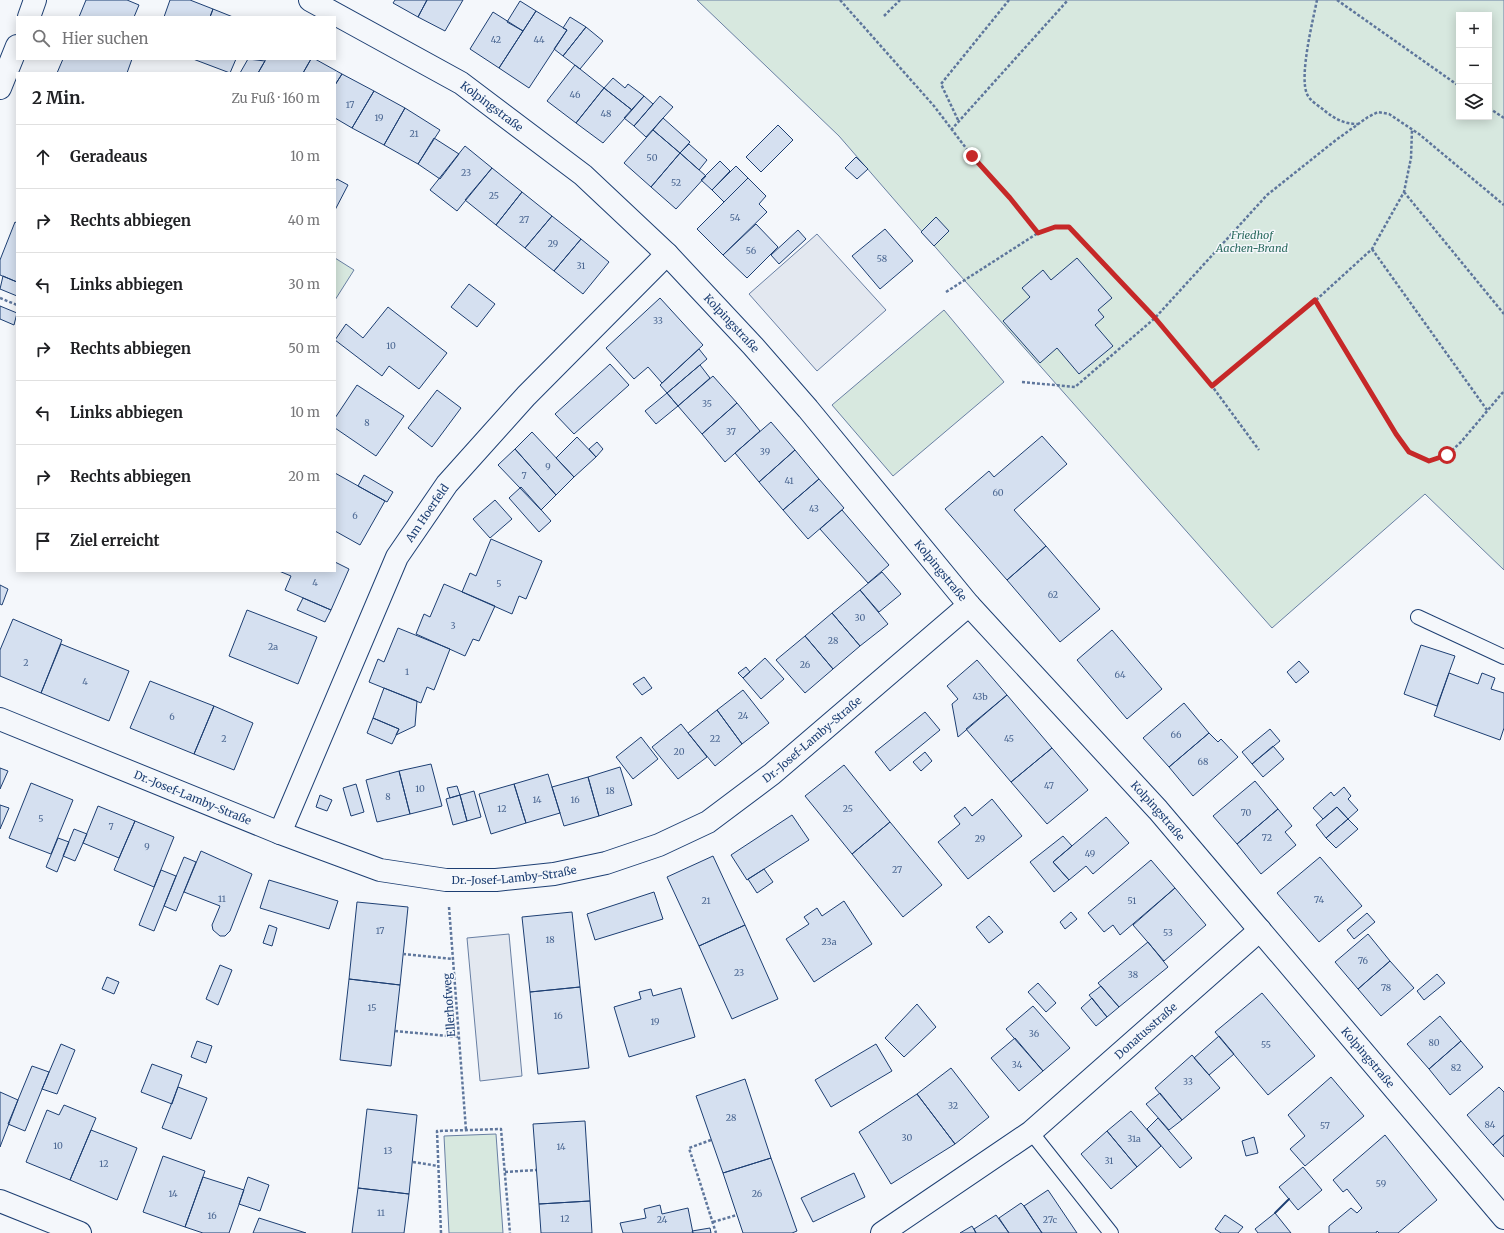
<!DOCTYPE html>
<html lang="de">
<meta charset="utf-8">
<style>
:root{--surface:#fff;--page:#f6f6f6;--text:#202124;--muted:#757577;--line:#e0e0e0}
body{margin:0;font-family:Merriweather,serif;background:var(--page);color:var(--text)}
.controls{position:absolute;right:12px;top:12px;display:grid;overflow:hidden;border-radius:0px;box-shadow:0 2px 10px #0003}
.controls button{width:36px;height:36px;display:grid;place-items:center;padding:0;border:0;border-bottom:1px solid var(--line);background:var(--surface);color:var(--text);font:20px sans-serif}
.stop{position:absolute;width:12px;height:12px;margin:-9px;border:3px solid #c62828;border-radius:50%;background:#fff}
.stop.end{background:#c62828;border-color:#fff;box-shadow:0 1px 4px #0008}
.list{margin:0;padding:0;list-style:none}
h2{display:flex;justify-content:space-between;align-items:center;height:52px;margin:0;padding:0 16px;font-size:17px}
h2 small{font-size:13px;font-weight:400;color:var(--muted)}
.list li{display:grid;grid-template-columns:26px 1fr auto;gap:12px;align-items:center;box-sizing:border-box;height:64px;padding:0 16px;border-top:1px solid var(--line)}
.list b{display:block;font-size:15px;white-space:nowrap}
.list em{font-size:13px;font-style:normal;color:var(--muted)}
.icon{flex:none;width:22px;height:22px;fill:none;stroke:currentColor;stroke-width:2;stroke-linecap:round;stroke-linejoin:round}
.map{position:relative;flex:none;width:1504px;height:1233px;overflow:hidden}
.search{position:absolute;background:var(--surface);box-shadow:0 2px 10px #0003;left:16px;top:16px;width:320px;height:44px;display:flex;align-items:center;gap:10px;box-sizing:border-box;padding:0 14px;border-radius:0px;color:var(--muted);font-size:15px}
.panel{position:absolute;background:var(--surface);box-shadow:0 2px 10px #0003;left:16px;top:72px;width:320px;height:500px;border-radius:0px}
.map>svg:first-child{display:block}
</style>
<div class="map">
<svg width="1504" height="1233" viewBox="0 0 1504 1233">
<rect width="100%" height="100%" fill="#f4f7fb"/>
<!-- green -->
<path fill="#d7e8df" stroke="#687fa3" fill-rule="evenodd" d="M697 0H1504V570L1425 494 1272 628 950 264 839 136ZM1459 15H1489V117H1459Z
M335 258 354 270 335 300Z
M944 310 1004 382 893 476 832 405Z
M496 1134 503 1233H449L444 1136Z"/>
<!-- parking -->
<path fill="#e3e8f0" stroke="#687fa3" d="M817 234 886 310 817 371 749 294Z
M509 934 522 1076 480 1081 467 938Z"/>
<!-- building -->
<path fill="#d5e0f0" stroke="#1d3f73" d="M86 0H127L139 5 134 17H79Z
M170 0H190L213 9 210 17H164Z
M395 0H427L418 17 393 3Z
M427 0H463L445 31 418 17Z
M520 1 536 11 523 31 507 22Z
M213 9 233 17H210Z
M536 11 567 30 529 88 499 68Z
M493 12 523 31 499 68 470 49Z
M570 17 586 27 563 56 554 49 567 30 563 28Z
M586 27 603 41 580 69 563 56Z
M63 59H132L127 73H57Z
M193 59H236L230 73Z
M248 59 265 61 258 73H240Z
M266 59H311L303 73H258Z
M311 59H315L342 74 335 85V73H303Z
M575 65 604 88 576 123 547 101Z
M342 74 374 91 352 128 335 118V85Z
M613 78 625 88 628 84 644 96 632 110 604 88Z
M604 88 632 110 603 143 576 123Z
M374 91 405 108 384 145 352 128Z
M644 96 653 104 634 126 624 118Z
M660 96 673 107 646 137 634 126Z
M405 108 440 130 418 164 384 145Z
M663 118 690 142 680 153 653 130Z
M778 125 793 140 761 172 746 157Z
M653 130 680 153 651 187 624 163Z
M434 138 459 154 440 179 418 164Z
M689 144 707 160 699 170 680 153Z
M465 146 492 168 457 211 430 190Z
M680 153 706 176 676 209 651 187Z
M856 157 868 169 857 179 845 168Z
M720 161 730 171 712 190 701 180Z
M736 166 748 178 724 202 712 190Z
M492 168 522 192 496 225 465 200Z
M748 178 766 196 759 204 767 212 723 255 697 229Z
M337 179 348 185 335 210V182Z
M522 192 552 216 525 248 496 225Z
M552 216 581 239 554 271 525 248Z
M936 217 949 231 934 246 921 232Z
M15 222 17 223V282L0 275V260Z
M756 224 778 247 747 278 723 255Z
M885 229 913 261 880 289 852 256Z
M798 230 806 239 779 264 771 255Z
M581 239 609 262 583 294 554 271Z
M1077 258 1112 298 1098 310 1104 317 1095 325 1113 346 1079 374 1057 348 1040 363 1003 321 1030 297 1022 288 1043 270 1051 280Z
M3 276 17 282V296L0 289Z
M469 284 495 304 477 327 451 307Z
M660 298 703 345 662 383 648 367 634 379 606 348Z
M0 306 17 313 14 325 0 319Z
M388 307 447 353 419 389 389 366 382 376 335 340 346 324 363 338Z
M699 349 707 359 667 393 660 385Z
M610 364 629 385 574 434 555 414Z
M700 365 710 378 678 406 667 393Z
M713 376 737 403 702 434 678 406Z
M357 385 404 416 376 456 335 428V418Z
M437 390 461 408 432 447 408 428Z
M667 393 678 406 656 424 645 411Z
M737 403 760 431 725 462 702 434Z
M771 422 795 450 759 482 735 453Z
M532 432 574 477 556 495 515 449Z
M1042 436 1067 464 1014 510 1046 546 1007 580 945 509 989 471 994 477Z
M577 437 596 457 574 477 556 458Z
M597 442 603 449 596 457 589 449Z
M515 449 556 495 541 510 498 465Z
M795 450 819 479 783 510 759 482Z
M335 473 385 501 360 545 335 531Z
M364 475 393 492 387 502 358 486Z
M819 479 844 508 808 539 783 510Z
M521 487 551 521 539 532 509 498Z
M495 500 512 519 490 538 473 519Z
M842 510 889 565 868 583 820 529Z
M491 539 542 561 526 599 519 596 512 614 462 592 470 573 476 576Z
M1046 546 1100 609 1060 642 1007 580Z
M335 562 349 569 331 610 285 590 291 576 279 571H335Z
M882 572 901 594 879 612 860 590Z
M444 584 495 606 479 641 473 639 465 656 416 634 424 614 430 617Z
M0 585 8 589 2 605 0 604Z
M860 590 888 624 860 646 832 613Z
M303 598 331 610 325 622 297 610Z
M247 610 317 637 298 684 229 656Z
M832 613 860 646 833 669 805 636Z
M13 619 62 640 41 693 0 676V650Z
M398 628 450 649 434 690 427 687 421 703 369 682 378 659 384 662Z
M1112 630 1162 689 1127 719 1077 660Z
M805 636 833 669 805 693 776 660Z
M61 644 129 671 109 721 41 693Z
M1421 645 1455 656 1437 706 1404 694Z
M765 658 784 679 761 699 743 678Z
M977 660 1007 695 958 737 952 704 958 699 947 686Z
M1299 661 1309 672 1296 683 1287 672Z
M746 667 750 672 743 678 738 673Z
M1449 673 1478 684 1482 673 1495 678 1491 689 1504 693V728L1500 740 1434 716Z
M644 677 652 688 642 695 633 684Z
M150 681 214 706 194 754 130 728Z
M384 688 417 701 415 726 396 735 399 729 373 718Z
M743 690 769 723 742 744 717 710Z
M1007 695 1052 748 1011 782 966 729Z
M1184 703 1209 733 1169 767 1143 738Z
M214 706 253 723 234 770 194 754Z
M717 710 742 744 715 766 688 733Z
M925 712 940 730 890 771 875 752Z
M373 718 399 729 392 744 367 733Z
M681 724 707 757 678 779 652 747Z
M1270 729 1280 741 1252 764 1242 752Z
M1209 733 1218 742 1221 739 1238 757 1193 796 1169 767Z
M641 737 658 759 633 779 616 757Z
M1273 746 1284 759 1263 777 1252 764Z
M1052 748 1088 790 1047 824 1011 782Z
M925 752 932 761 921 771 913 762Z
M431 764 442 806 410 814 399 771Z
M844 765 890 822 852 854 805 796Z
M620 767 632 805 599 816 588 777Z
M0 768 8 771 0 789Z
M399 771 410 814 377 822 366 780Z
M548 774 560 813 526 823 514 784Z
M588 777 599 816 564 826 552 787Z
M1255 781 1278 809 1237 844 1213 816Z
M31 783 73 800 51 854 9 838Z
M356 784 364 812 351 816 343 788Z
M514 784 526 823 491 834 479 794Z
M457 786 460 795 450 798 447 788Z
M1344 787 1351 796 1348 799 1358 810 1348 819 1337 807 1323 819 1313 808 1331 792 1334 796Z
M474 791 481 817 467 821 460 795Z
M320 795 332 800 327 811 316 807Z
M460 795 467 821 453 825 446 799Z
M992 799 1022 836 968 879 938 842 960 824 954 816 965 807 972 816Z
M0 805 9 808 0 829Z
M98 806 135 821 119 858 83 843Z
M1337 807 1348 819 1326 838 1316 825Z
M1278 809 1292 826 1285 832 1296 845 1261 874 1237 844Z
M792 815 809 840 747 880 731 855Z
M1106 817 1129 843 1093 874 1086 866 1069 880 1053 862Z
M1348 819 1358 829 1336 848 1326 838Z
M135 821 174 837 154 887 114 870Z
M890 822 942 885 903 917 852 854Z
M74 829 87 834 75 861 63 856Z
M1063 836 1072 846 1053 862 1069 880 1054 892 1030 862Z
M58 838 69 842 57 872 46 867Z
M201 851 252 874 230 931 225 936H220L213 930 212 925 220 906 184 892Z
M713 856 745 925 699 946 667 877Z
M184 857 196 862 176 911 164 906Z
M1320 857 1362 906 1319 942 1277 893Z
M1151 860 1175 888 1120 935 1113 925 1104 932 1088 913Z
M764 869 773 882 757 893 748 879Z
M161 870 176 876 154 931 139 925Z
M269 880 338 901 329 929 260 908Z
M1175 888 1206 925 1164 961 1133 925Z
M654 892 663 919 595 940 587 914Z
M844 901 872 944 814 982 786 939 809 924 804 917 817 908 822 916Z
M357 902 408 907 400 985 349 979Z
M572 912 580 987 530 992 522 917Z
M1071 912 1077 919 1065 929 1060 922Z
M1367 913 1375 922 1354 939 1347 930Z
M989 916 1003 932 989 943 976 927Z
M269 925 277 928 272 946 263 943Z
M745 925 778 999 732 1019 699 946Z
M1368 934 1390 961 1358 989 1335 962Z
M1148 942 1168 967 1119 1007 1098 983Z
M1390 961 1414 988 1381 1016 1358 989Z
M220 965 232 970 218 1005 206 999Z
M1437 974 1445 983 1424 1000 1417 991Z
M107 977 119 982 114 994 102 989Z
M349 979 400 985 391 1066 340 1060Z
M1038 983 1056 1003 1046 1012 1028 992Z
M1101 986 1119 1007 1107 1017 1089 995Z
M580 987 589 1068 538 1074 530 992Z
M681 988 695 1037 629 1057 614 1007 641 999 639 992 651 989 653 996Z
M1262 993 1315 1056 1268 1095 1215 1032Z
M1092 998 1107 1017 1096 1026 1081 1008Z
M917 1004 936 1027 904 1057 885 1038Z
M1033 1006 1070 1048 1043 1071 1006 1029Z
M1440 1016 1461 1041 1429 1069 1407 1044Z
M1219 1036 1234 1054 1209 1075 1194 1058Z
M1015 1038 1043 1071 1019 1091 991 1058Z
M197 1041 212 1046 206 1063 191 1057Z
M1461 1041 1483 1067 1450 1095 1429 1069Z
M61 1044 75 1050 57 1094 42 1089Z
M876 1044 892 1071 831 1107 815 1080Z
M1192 1055 1220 1088 1182 1120 1155 1088Z
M152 1064 182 1075 172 1104 141 1092Z
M32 1066 49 1072 25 1131 8 1124Z
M951 1068 989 1117 955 1144 917 1094Z
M1331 1077 1364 1116 1305 1166 1290 1149 1305 1136 1288 1115Z
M745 1079 771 1158 723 1173 696 1096Z
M178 1087 207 1098 191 1139 162 1128Z
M1499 1087 1504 1092V1135L1493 1145 1467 1115Z
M0 1092 18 1100 0 1147Z
M1160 1093 1182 1120 1169 1130 1146 1104Z
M917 1094 955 1144 891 1184 859 1132Z
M64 1105 96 1118 70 1180 26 1162 47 1110 59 1115Z
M367 1109 417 1115 409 1194 358 1188Z
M1131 1111 1161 1146 1137 1167 1107 1131Z
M1158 1118 1192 1158 1180 1168 1147 1129Z
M585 1121 590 1201 539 1204 533 1124Z
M91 1130 137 1148 117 1200 70 1180Z
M1107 1131 1137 1167 1111 1189 1081 1154Z
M1385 1135 1437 1200 1398 1233H1379L1377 1231 1376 1233H1329V1226L1351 1208 1357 1213 1362 1208 1347 1189 1343 1192 1333 1180Z
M1504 1135V1157L1493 1145Z
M1254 1137 1258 1153 1246 1156 1242 1141Z
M163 1156 205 1171 185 1227 143 1212Z
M771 1158 797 1231 792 1233H743L723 1173Z
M1303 1167 1322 1190 1298 1210 1279 1187Z
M854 1173 865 1197 813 1222 801 1198Z
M203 1177 244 1190 229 1233H203L185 1227Z
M248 1177 269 1185 260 1211 239 1204Z
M358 1188 409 1194 404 1233H352Z
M1048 1190 1077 1233H1042L1024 1206Z
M590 1201 592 1233H541L539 1204Z
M1021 1203 1024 1206 1042 1233H1009L999 1218Z
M660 1205 662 1214 688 1208 693 1233H623L620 1223 646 1218 644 1209Z
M1275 1213 1291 1233H1258L1255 1229Z
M996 1215 1009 1233H976L974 1229Z
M1225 1215 1243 1227 1238 1233H1221L1215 1229Z
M259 1218 306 1233H253Z
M972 1226 976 1233H960Z
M710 1228 711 1233H693L692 1231Z"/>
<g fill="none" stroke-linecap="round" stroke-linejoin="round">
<!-- service casing -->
<g stroke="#1d3f73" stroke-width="16">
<path id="service" d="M1418 617 1504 657
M1031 1132 1111 1233"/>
</g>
<!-- minor casing -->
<g stroke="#1d3f73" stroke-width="24">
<g id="minor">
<path id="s1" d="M310 0 461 83 583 175 667 254 753 346 808 409 969 605 1158 810 1504 1218"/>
<path d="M29 17 35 0"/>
<path d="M0 88 17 46"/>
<path id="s2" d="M0 719 280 833 380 870 446 880H496L554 874 606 863 659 845 708 822 772 774 969 605"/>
<path id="s3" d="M280 833 397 557 447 484 526 396 667 254"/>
<path d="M0 1201 80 1233"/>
<path id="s4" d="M882 1233 1031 1132 1260 930"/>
</g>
</g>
<!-- path -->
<path stroke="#5e769c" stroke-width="2.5" stroke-dasharray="3 2" stroke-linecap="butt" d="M840 0 934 106 972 156 1010 198 1038 233 1055 227H1069L1155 318 1212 386 1259 450
M1317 0C1313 20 1299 76 1307 94 1310 101 1319 106 1325 111 1335 119 1344 124 1358 124
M1337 0 1459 86
M884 16 900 0
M1489 108 1504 118
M958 120 941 84 1009 0
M951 130 1068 0
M1404 192 1504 314
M1372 249 1487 410
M946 292 1038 233
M0 298 17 305
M1315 301 1396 434 1409 451 1429 461 1447 455 1461 442 1504 391
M1022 382 1075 387 1155 318 1267 195 1336 140 1368 117 1378 112 1389 114 1419 134 1504 205
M1212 386 1315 301 1372 249 1404 192 1411 158 1412 130
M449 907 466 1130
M403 954 453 959
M395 1031 459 1037
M711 1140 689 1148 716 1233
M413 1162 438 1166
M505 1172 536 1170
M713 1222 737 1215
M441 1233 437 1131 501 1129 510 1233"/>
<!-- service -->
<use href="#service" stroke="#f4f7fb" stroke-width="14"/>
<!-- minor -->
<use href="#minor" stroke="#f4f7fb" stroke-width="22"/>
<!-- wall -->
<path stroke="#1d3f73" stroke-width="2" d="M1275 1213 1289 1199"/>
</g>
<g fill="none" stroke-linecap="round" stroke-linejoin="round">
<!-- route -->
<path stroke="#c62828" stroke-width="5" d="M972 156 1010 198 1038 233 1055 227H1069L1155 318 1212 386 1315 300 1396 434 1409 452 1429 461 1447 455"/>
</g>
<g text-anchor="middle" stroke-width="3" stroke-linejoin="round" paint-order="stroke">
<!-- number labels -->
<g font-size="9" fill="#4b6792">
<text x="496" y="43">42</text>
<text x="539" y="43">44</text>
<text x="575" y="98">46</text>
<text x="350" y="108">17</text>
<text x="606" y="117">48</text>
<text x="379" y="121">19</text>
<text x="414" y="137">21</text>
<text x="652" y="161">50</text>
<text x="466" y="176">23</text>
<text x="676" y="186">52</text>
<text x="494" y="199">25</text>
<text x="735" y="221">54</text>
<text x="524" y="223">27</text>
<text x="553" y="247">29</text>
<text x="751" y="254">56</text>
<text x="882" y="262">58</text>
<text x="581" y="269">31</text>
<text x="658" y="324">33</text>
<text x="391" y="349">10</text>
<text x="707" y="407">35</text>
<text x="367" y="426">8</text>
<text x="731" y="435">37</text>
<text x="765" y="455">39</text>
<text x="548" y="470">9</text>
<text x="524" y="479">7</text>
<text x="789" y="484">41</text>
<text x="998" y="496">60</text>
<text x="814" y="512">43</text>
<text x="355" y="519">6</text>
<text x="315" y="586">4</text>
<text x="499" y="587">5</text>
<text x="1053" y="598">62</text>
<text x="860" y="621">30</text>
<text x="453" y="629">3</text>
<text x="833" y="644">28</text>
<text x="273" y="650">2a</text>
<text x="26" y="666">2</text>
<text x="805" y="668">26</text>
<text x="407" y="675">1</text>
<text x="1120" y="678">64</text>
<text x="85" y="685">4</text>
<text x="980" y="700">43b</text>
<text x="743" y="719">24</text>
<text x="172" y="720">6</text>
<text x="1176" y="738">66</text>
<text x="224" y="742">2</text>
<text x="715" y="742">22</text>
<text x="1009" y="742">45</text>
<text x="679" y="755">20</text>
<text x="1203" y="765">68</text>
<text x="1049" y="789">47</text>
<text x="420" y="792">10</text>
<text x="610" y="794">18</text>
<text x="388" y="800">8</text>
<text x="537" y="803">14</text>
<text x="575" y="803">16</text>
<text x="502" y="812">12</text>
<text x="848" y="812">25</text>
<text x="1246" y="816">70</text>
<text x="41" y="822">5</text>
<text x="111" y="830">7</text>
<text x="1267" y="841">72</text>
<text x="980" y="842">29</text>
<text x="147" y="850">9</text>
<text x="1090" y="857">49</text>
<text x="897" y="873">27</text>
<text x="222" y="902">11</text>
<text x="1319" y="903">74</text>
<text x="706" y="904">21</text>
<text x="1132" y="904">51</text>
<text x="380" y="934">17</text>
<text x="1168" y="936">53</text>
<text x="550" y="943">18</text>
<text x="829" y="945">23a</text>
<text x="1363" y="964">76</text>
<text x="739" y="976">23</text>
<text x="1133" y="978">38</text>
<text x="1386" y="991">78</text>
<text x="372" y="1011">15</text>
<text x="558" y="1019">16</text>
<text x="655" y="1025">19</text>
<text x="1034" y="1037">36</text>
<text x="1434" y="1046">80</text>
<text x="1266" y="1048">55</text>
<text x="1017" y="1068">34</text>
<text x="1456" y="1071">82</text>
<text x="1188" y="1085">33</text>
<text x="953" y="1109">32</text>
<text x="731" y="1121">28</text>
<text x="1490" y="1128">84</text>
<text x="1325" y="1129">57</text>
<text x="907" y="1141">30</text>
<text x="1134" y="1142">31a</text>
<text x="58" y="1149">10</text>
<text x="561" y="1150">14</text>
<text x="388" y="1154">13</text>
<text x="1109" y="1164">31</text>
<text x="104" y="1167">12</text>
<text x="1381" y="1187">59</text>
<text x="173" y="1197">14</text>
<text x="757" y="1197">26</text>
<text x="381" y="1216">11</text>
<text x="212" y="1219">16</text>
<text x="565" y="1222">12</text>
<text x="662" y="1223">24</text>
<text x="1050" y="1223">27c</text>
</g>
<!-- street labels -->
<g font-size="11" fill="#1d3f73" stroke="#f4f7fb">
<text dy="4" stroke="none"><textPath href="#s1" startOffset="211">Kolpingstraße</textPath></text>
<text dy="4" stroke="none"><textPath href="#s1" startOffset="535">Kolpingstraße</textPath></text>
<text dy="4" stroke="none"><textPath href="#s3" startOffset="353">Am Hoerfeld</textPath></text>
<text dy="4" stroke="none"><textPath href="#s1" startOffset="859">Kolpingstraße</textPath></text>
<text dy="4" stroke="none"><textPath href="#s2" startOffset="880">Dr.-Josef-Lamby-Straße</textPath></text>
<text dy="4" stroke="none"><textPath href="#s2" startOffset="208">Dr.-Josef-Lamby-Straße</textPath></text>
<text dy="4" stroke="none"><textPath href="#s1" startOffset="1183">Kolpingstraße</textPath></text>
<text dy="4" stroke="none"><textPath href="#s2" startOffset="544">Dr.-Josef-Lamby-Straße</textPath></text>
<text transform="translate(449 1005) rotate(-94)" y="4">Ellerhofweg</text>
<text dy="4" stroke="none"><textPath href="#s4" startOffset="333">Donatusstraße</textPath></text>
<text dy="4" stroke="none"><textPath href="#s1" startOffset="1507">Kolpingstraße</textPath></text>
</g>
<!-- park labels -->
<g font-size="11" font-style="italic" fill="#2c6c60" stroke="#f4f7fb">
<text x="1252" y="239">Friedhof<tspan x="1252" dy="13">Aachen-Brand</tspan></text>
</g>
</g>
</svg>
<div class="controls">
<button>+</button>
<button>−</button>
<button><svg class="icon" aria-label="layers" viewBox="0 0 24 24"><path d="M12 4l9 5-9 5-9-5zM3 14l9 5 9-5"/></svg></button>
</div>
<div class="stop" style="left:1447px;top:455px"></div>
<div class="stop end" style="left:972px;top:156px"></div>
<div class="search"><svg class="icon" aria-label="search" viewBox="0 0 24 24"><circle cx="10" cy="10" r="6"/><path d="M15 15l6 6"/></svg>Hier suchen</div>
<section class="panel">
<h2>2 Min.<small>Zu Fuß · 160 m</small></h2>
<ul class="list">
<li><svg class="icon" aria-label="ahead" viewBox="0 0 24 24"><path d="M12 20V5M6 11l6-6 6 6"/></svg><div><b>Geradeaus</b></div><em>10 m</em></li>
<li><svg class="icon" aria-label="right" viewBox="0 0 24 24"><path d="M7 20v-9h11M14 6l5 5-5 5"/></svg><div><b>Rechts abbiegen</b></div><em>40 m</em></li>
<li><svg class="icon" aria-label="left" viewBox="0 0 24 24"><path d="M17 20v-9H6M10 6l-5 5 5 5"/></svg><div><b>Links abbiegen</b></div><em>30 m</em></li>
<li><svg class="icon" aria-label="right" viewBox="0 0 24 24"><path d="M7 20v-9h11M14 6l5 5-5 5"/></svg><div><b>Rechts abbiegen</b></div><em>50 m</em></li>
<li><svg class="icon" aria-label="left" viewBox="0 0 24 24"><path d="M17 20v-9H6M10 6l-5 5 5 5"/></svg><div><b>Links abbiegen</b></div><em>10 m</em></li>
<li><svg class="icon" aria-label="right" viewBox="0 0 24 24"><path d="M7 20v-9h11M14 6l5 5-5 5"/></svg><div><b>Rechts abbiegen</b></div><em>20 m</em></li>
<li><svg class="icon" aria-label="arrive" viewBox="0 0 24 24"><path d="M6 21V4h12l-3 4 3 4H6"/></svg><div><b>Ziel erreicht</b></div></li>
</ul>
</section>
</div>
